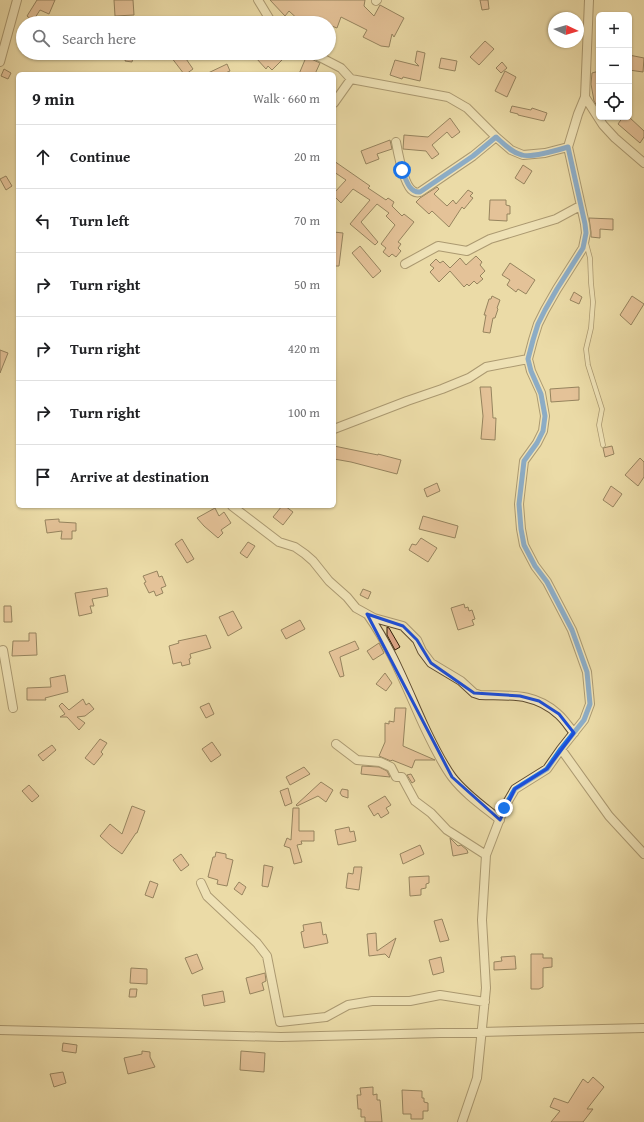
<!DOCTYPE html>
<meta charset="utf-8">
<style>
:root{--surface:#fff;--page:#f6f6f6;--text:#202124;--muted:#757577;--line:#e0e0e0}
body{margin:0;font-family:"Gentium Book Plus",serif;background:var(--page);color:var(--text)}
.controls{position:absolute;right:12px;top:12px;display:grid;overflow:hidden;border-radius:6px;box-shadow:0 1px 3px #0004}
.controls button{width:36px;height:36px;display:grid;place-items:center;padding:0;border:0;border-bottom:1px solid var(--line);background:var(--surface);color:var(--text);font:20px sans-serif}
.compass{position:absolute;left:548px;top:12px;width:36px;height:36px;border-radius:50%;background:var(--surface);box-shadow:0 1px 3px #0004;rotate:94deg}
.stop{position:absolute;width:12px;height:12px;margin:-9px;border:3px solid #1a73e8;border-radius:50%;background:#fff}
.stop.end{background:#1a73e8;border-color:#fff;box-shadow:0 1px 4px #0008}
.list{margin:0;padding:0;list-style:none}
h2{display:flex;justify-content:space-between;align-items:center;height:52px;margin:0;padding:0 16px;font-size:17px}
h2 small{font-size:13px;font-weight:400;color:var(--muted)}
.list li{display:grid;grid-template-columns:26px 1fr auto;gap:12px;align-items:center;box-sizing:border-box;height:64px;padding:0 16px;border-top:1px solid var(--line)}
.list b{display:block;font-size:15px;white-space:nowrap}
.list em{font-size:13px;font-style:normal;color:var(--muted)}
.icon{flex:none;width:22px;height:22px;fill:none;stroke:currentColor;stroke-width:2;stroke-linecap:round;stroke-linejoin:round}
.map{position:relative;flex:none;width:644px;height:1122px;overflow:hidden}
.search{position:absolute;background:var(--surface);box-shadow:0 1px 3px #0004;left:16px;top:16px;width:320px;height:44px;display:flex;align-items:center;gap:10px;box-sizing:border-box;padding:0 14px;border-radius:22px;color:var(--muted);font-size:15px}
.panel{position:absolute;background:var(--surface);box-shadow:0 1px 3px #0004;left:16px;top:72px;width:320px;height:436px;border-radius:6px}
.map>svg:first-child{display:block}
</style>
<div class="map">
<svg width="644" height="1122" viewBox="0 0 644 1122">
<rect width="100%" height="100%" fill="#ebdba7"/>
<filter id="stains"><feTurbulence type="fractalNoise" baseFrequency=".005" numOctaves="4"/><feColorMatrix values="0 0 0 0 .2 0 0 0 0 .09 0 0 0 0 .02 0 0 0 .5 -.17"/></filter>
<radialGradient id="worn" r=".72"><stop offset=".6" stop-color="#630" stop-opacity="0"/><stop offset="1" stop-color="#630" stop-opacity=".3"/></radialGradient>
<!-- building -->
<path fill="#dca486" stroke="#2f1b05" d="M37 0H55L49 14 40 10 33 21 27 16Z
M114 0H133L134 15 115 16Z
M270 0H365L364 6 374 16 380 5 404 18 394 37 392 34 389 47 381 46 363 37 367 30 341 17 337 28 329 25V23H302L289 11 285 16Z
M480 0H488L489 9 482 10Z
M485 41 494 49 479 65 470 57Z
M417 51 425 53 420 81 403 77 402 79 390 75 395 60 419 66 415 62Z
M127 53H134L132 62 125 61Z
M168 53H182L193 69 186 74H184Z
M261 53H289L272 70 268 66 266 69 256 58Z
M307 55 309 58 320 63 315 74H299Z
M629 55 644 58 643 72 629 70Z
M441 58 457 61 455 71 439 68Z
M502 62 507 68 501 73 496 68Z
M227 64 230 71 223 74H206Z
M4 69 11 73 8 79 1 76Z
M505 71 516 77 507 97 495 91Z
M599 71V106H597L594 101 591 84 592 73Z
M512 106 531 110 532 108 547 113 544 121 518 115V114L510 112Z
M623 117H629L644 131V137L640 143 618 124Z
M450 118 460 132 452 138 447 132 432 145 439 154 432 159 426 151 403 149 404 135 428 137Z
M390 140 392 149 377 154 379 159 366 164 361 151Z
M334 161 370 186 368 188 386 200 388 198 394 202 392 206 402 216 404 214 414 222 398 242 401 244 398 248 401 251 396 257 392 254 389 257 383 252 386 248 381 244 395 225 386 216 389 213 377 204 361 222 378 242 375 245 350 224 370 200 353 189 341 203 334 196V193L346 180 334 172Z
M523 165 532 171 524 184 515 178Z
M6 176 12 186 6 190 0 179Z
M437 187 439 189 434 194 447 206 453 200 456 204 468 190 473 193 470 196 473 198 464 209 462 207 449 227 432 211 429 214 416 202 420 198Z
M490 200H506V205L510 206V214H507V221L489 220Z
M589 218 613 219V230L600 229V238L591 237V232Z
M334 232 343 233 339 266H334Z
M360 246 381 271 373 278 352 253Z
M476 256 482 262 480 265 485 271 480 276 483 279 477 284 474 281 469 286 467 284 464 287 450 271 439 282 430 272 434 268 430 265 436 259 440 263 443 261 450 268 460 258 466 265Z
M510 263 535 280 526 294 518 289 516 292 507 285 510 280 502 275Z
M574 292 582 297 579 304 570 300Z
M492 296 500 300 497 308 498 309 495 318H493L490 333 483 332 486 315H484L489 299H491Z
M632 296 644 304 631 325 620 315Z
M0 350 8 353 0 373Z
M480 387H491L493 418H496L495 440 481 439 483 416Z
M579 387V400L551 402 550 389Z
M334 446 378 455V454L401 460 397 474 351 462 334 459Z
M612 446 614 454 605 457 603 448Z
M640 458 644 462V477L638 486 625 475Z
M437 483 440 491 427 497 424 489Z
M611 486 622 494 613 507 603 500Z
M282 506H285L293 512 283 525 273 517Z
M215 508 219 516 224 512 231 523 221 530 223 533 218 538 204 526 197 518Z
M423 516 458 526 455 538 419 529Z
M59 519V522L76 523V531H72V539H61L62 531 47 533 45 520Z
M421 538 437 548 428 562 409 550 412 544 416 545Z
M182 539 194 559 187 563 175 544Z
M248 542 255 546 247 558 240 553Z
M157 571 159 577 162 576 166 586 161 588 163 593 156 596 154 591 149 593 144 583 146 582 143 576Z
M107 588 108 596 92 599 94 606H90L92 613 79 616 75 593Z
M363 589 371 592 368 599 360 595Z
M464 604 465 608 468 607 469 611 472 610 475 619 472 620 474 625 458 630 451 608Z
M4 606H11L12 622H4Z
M233 611 242 628 228 636 219 617Z
M300 620 305 629 286 639 281 630Z
M387 627 389 628 400 647 395 650 387 635Z
M29 633H36L37 655 12 656 13 641H29Z
M206 635 211 648 190 654 191 658 189 659 190 664 182 666 181 662 173 664 169 646 179 643 178 641Z
M355 641 359 649 340 657 344 676 340 677 329 652Z
M379 643 384 653 373 660 367 651Z
M385 673 392 683 386 691 376 684Z
M65 675 68 692 45 698 46 700H27V688L51 687 50 678Z
M83 699 86 705 89 703 94 709 85 716 77 717 85 723 79 730 67 717H60L65 714 59 706 62 703 69 710Z
M209 703 214 714 206 718 200 707Z
M395 708H406L403 746 435 760H415L412 768 392 760 391 761 379 756 385 742V723L389 724V721L394 722Z
M100 739 107 743 101 752 103 754 94 765 85 758Z
M212 742 221 755 211 762 202 749Z
M52 745 56 750 43 761 38 755Z
M362 766 379 767 387 771 390 777 361 774Z
M304 767 310 774 290 785 286 777Z
M411 774 415 781 412 783 407 775Z
M321 782 333 790 326 802 318 796 297 806 296 805Z
M29 785 39 796 32 802 22 791Z
M288 788 292 803 285 806 280 791Z
M342 789 348 790V798L342 796 340 793Z
M385 796 391 805 386 808 389 813 381 818 378 813 374 816 368 806Z
M132 806 145 811 137 833H136L122 854 111 846 100 836 110 824 122 834Z
M293 808H299V831H314V841H301L302 844 297 845 302 862 294 864 290 848 284 846 287 838 291 840Z
M349 827 350 832 354 831 356 841 338 845 335 830Z
M450 838 458 846 461 845 467 850 468 853 453 856Z
M420 845 424 854 403 864 400 854Z
M216 852 226 854V858L233 860 227 886 217 884 218 880 208 877 213 857H215Z
M181 854 189 865 181 871 173 860Z
M264 865 273 867 268 887 262 886Z
M354 867H362L359 890 346 888 348 873 353 874Z
M429 876V883L426 884V888L421 889V895L410 896 409 877Z
M150 881 158 884 153 898 145 895Z
M239 882 246 887 242 895 234 889Z
M442 919 449 940 440 942 434 921Z
M321 922 323 935 326 934 328 943 304 948 301 932 304 931 303 925Z
M376 933 377 951 396 938 389 958 385 954 369 956 367 934Z
M197 954 203 969 192 974 185 958Z
M531 954H543V958H552V967L543 968V987L539 989H531Z
M515 956 516 969 494 970V962L502 961 501 957Z
M441 957 444 972 433 975 429 960Z
M131 968 147 969V984L130 983Z
M265 973 266 981 262 983 264 990 250 994 246 978Z
M130 989H137L136 997H129Z
M223 991 225 1002 204 1006 202 995Z
M63 1043 77 1045 76 1053 62 1051Z
M142 1051 150 1052V1057L155 1067 128 1074 124 1058 142 1054Z
M241 1051 265 1053 264 1072 240 1070Z
M63 1072 66 1083 54 1087 50 1074Z
M593 1077 604 1087 587 1109H593L583 1122H551L560 1111 550 1107 554 1098 568 1103 583 1079 588 1083Z
M373 1087V1095L377 1094V1100H380L382 1122H365V1117H361V1109H358L357 1095H361L360 1088Z
M402 1090 422 1091V1098H424V1102L428 1103V1111H423V1119H411V1114H403Z"/>
<g fill="none" stroke-linecap="round" stroke-linejoin="round">
<!-- lane casing -->
<g stroke="#5e4b2e" stroke-width="5.5">
<path id="lane" d="M586 243 590 258 591 283 593 302 591 328 586 349 588 365 602 409 599 425 603 445"/>
</g>
<!-- street casing -->
<g stroke="#5e4b2e" stroke-width="10">
<path id="street" d="M258 0 272 23
M589 0 585 97 603 125 615 138 644 163
M376 1 377 0
M312 53 341 68 351 79 448 97 467 108 496 137 511 150 523 155 545 153 568 147 578 114 585 97
M0 62 17 0
M334 103 351 79
M396 142C398 153 404 186 413 191 416 193 417 193 420 192L473 156 496 137
M405 264 438 246 467 251 490 239 556 219 580 206
M334 429 407 401 442 389 469 378 486 367 528 359
M232 506 279 542 295 547 305 554 313 561 329 581 347 597 356 608 374 618 403 626 417 640 422 651 431 663 461 681 474 693 480 695C509 696 534 692 558 714 564 719 569 727 574 733
M368 615C392 649 407 689 424 726 432 743 441 762 452 777 465 794 484 807 500 820
M0 651 3 650 13 708
M336 744 357 760 380 762 391 767 396 777H402L415 801 431 813 447 830 486 855
M561 749 609 816 644 854
M201 883 207 896 257 943 267 956 280 1022 326 1017 348 1005 372 1001H410L440 995 485 1002
M0 1030 281 1037 644 1028
M462 1122 477 1078 486 988 482 920 486 855 504 808 515 789 547 769 561 749 584 720 590 704 587 672 572 630 547 582 535 566 524 545 521 529 519 504 524 461 537 443 543 431 545 416 541 393 531 371 528 359 533 340 538 324 545 310 557 289 583 248 586 233 585 224 568 147"/>
</g>
<!-- lane -->
<use href="#lane" stroke="#f2e8c6" stroke-width="4"/>
<!-- street -->
<use href="#street" stroke="#f2e8c6" stroke-width="8"/>
</g>
<g fill="none" stroke-linecap="round" stroke-linejoin="round">
<!-- route -->
<path stroke="#1a73e8" stroke-width="5" d="M402 170C406 179 409 193 420 192L473 156 496 137C504 144 512 153 522 155 531 158 558 150 568 147L585 224 586 233 583 248 557 289 545 310 538 324 533 340 528 359 531 371 541 394 545 416 543 431 537 443 524 461 519 504 521 529 524 545 535 566 547 582 572 630 587 672 590 704 584 720 561 749 547 769 515 789 504 808"/>
</g>
<!-- marked area -->
<path d="M0 0H644V1122H0ZM367 614 403 626 417 640 431 663 474 693 520 696 539 701 559 714 574 733 547 769 515 789 500 820 452 777Z" fill="#ebdba7" fill-opacity=".55" fill-rule="evenodd"/>
<path fill="none" stroke="#1d4ed8" stroke-width="3" stroke-linejoin="round" d="M367 614 403 626 417 640 431 663 474 693 520 696 539 701 559 714 574 733 547 769 515 789 500 820 452 777Z"/>
<rect width="100%" height="100%" filter="url(#stains)"/>
<rect width="100%" height="100%" fill="url(#worn)"/>
</svg>
<div class="controls">
<button>+</button>
<button>−</button>
<button><svg class="icon" aria-label="locate" viewBox="0 0 24 24"><circle cx="12" cy="12" r="6"/><path d="M12 2v4M12 18v4M2 12h4M18 12h4"/></svg></button>
</div>
<svg class="compass" viewBox="-18 -18 36 36"><path d="M0-13l5 13h-10z" fill="#e53935"/><path d="M0 13l5-13h-10z" fill="#757577"/></svg>
<div class="stop" style="left:402px;top:170px"></div>
<div class="stop end" style="left:504px;top:808px"></div>
<div class="search"><svg class="icon" aria-label="search" viewBox="0 0 24 24"><circle cx="10" cy="10" r="6"/><path d="M15 15l6 6"/></svg>Search here</div>
<section class="panel">
<h2>9 min<small>Walk · 660 m</small></h2>
<ul class="list">
<li><svg class="icon" aria-label="ahead" viewBox="0 0 24 24"><path d="M12 20V5M6 11l6-6 6 6"/></svg><div><b>Continue</b></div><em>20 m</em></li>
<li><svg class="icon" aria-label="left" viewBox="0 0 24 24"><path d="M17 20v-9H6M10 6l-5 5 5 5"/></svg><div><b>Turn left</b></div><em>70 m</em></li>
<li><svg class="icon" aria-label="right" viewBox="0 0 24 24"><path d="M7 20v-9h11M14 6l5 5-5 5"/></svg><div><b>Turn right</b></div><em>50 m</em></li>
<li><svg class="icon" aria-label="right" viewBox="0 0 24 24"><path d="M7 20v-9h11M14 6l5 5-5 5"/></svg><div><b>Turn right</b></div><em>420 m</em></li>
<li><svg class="icon" aria-label="right" viewBox="0 0 24 24"><path d="M7 20v-9h11M14 6l5 5-5 5"/></svg><div><b>Turn right</b></div><em>100 m</em></li>
<li><svg class="icon" aria-label="arrive" viewBox="0 0 24 24"><path d="M6 21V4h12l-3 4 3 4H6"/></svg><div><b>Arrive at destination</b></div></li>
</ul>
</section>
</div>
